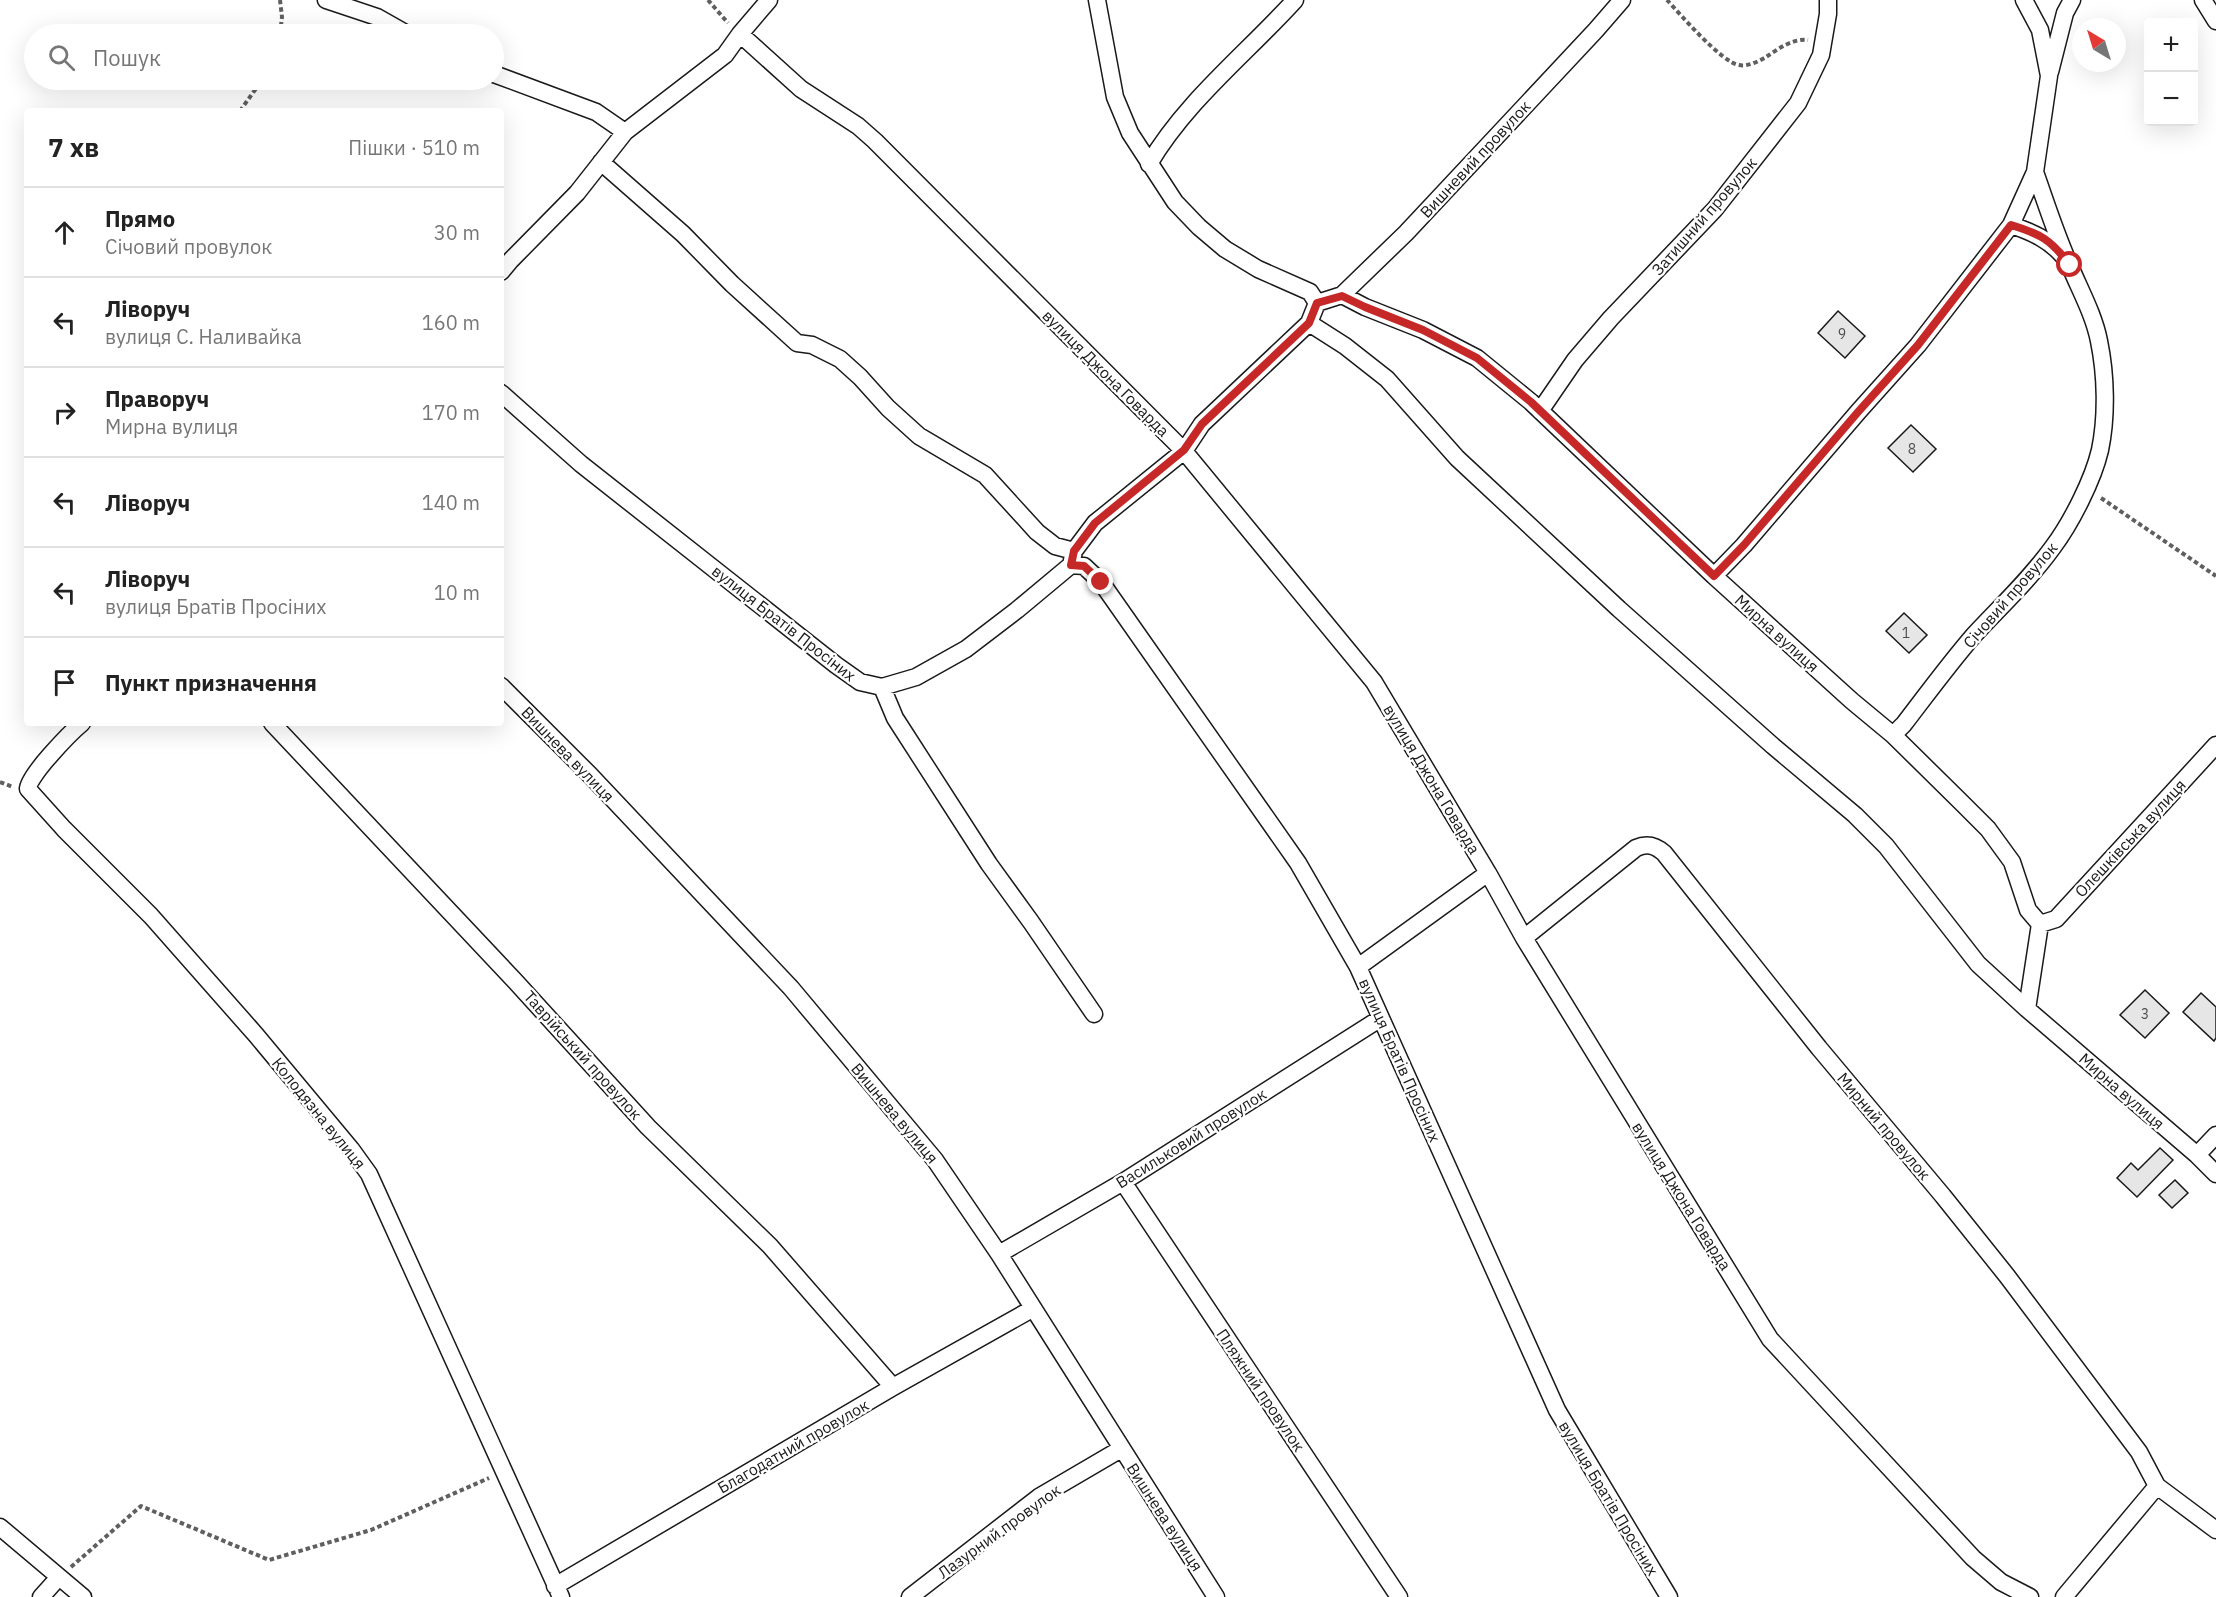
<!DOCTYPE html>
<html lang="uk">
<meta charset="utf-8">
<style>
:root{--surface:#fff;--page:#f6f6f6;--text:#222;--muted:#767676;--line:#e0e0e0}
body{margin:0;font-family:"IBM Plex Sans",sans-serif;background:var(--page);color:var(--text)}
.controls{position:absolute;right:18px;top:18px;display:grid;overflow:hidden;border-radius:6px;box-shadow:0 6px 24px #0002}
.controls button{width:54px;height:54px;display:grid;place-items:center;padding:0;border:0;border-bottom:2px solid var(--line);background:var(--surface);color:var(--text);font:30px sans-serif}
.compass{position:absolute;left:2072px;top:18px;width:54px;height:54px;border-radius:50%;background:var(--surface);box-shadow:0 6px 24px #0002;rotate:322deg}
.stop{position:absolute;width:18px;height:18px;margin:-14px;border:4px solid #c62828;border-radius:50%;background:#fff}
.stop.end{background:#c62828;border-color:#fff;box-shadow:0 2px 6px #0008}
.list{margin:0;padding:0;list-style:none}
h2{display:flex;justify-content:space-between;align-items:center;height:78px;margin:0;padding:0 24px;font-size:26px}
h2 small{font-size:20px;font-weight:400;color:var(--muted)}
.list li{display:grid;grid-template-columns:39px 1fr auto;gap:18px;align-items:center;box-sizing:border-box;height:90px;padding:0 24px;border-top:2px solid var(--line)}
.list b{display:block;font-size:22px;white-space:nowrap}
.list p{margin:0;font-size:20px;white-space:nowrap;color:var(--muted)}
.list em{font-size:20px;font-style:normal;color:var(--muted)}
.icon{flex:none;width:33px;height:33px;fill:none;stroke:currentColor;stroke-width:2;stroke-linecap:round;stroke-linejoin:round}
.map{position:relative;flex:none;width:2216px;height:1597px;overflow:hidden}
.search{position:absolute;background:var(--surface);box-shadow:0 6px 24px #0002;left:24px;top:24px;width:480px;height:66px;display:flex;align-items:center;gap:15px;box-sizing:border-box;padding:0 21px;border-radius:33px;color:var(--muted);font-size:22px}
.panel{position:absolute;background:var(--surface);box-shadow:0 6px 24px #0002;left:24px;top:108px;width:480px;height:618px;border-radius:6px}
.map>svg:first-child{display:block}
</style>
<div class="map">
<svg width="2216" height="1597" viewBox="0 0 2216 1597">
<rect width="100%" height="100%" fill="#fff"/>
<!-- building -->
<path fill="#e6e6e6" stroke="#1a1a1a" stroke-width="1.5" d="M1838 311 1865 336 1845 358 1818 333Z
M1911 425 1936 449 1913 472 1888 448Z
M1904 613 1927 635 1909 653 1886 631Z
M2145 990 2169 1013 2145 1038 2120 1015Z
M2201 993 2216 1007V1038L2214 1041 2183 1012Z
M2160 1148 2173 1160 2137 1197 2117 1178 2131 1163 2138 1170Z
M2175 1180 2188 1193 2172 1208 2159 1195Z"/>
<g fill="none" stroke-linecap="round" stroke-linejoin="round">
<!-- street casing -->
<g stroke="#1a1a1a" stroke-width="19">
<path id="street" d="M326 0 377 17 407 34
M1097 0 1115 97 1130 133 1175 202 1199 227 1225 249 1258 269 1310 292 1317 303
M2203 0 2216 21
M740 34 801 89 858 126 875 141 1184 451 1374 682 1488 873 1524 938 1770 1339 1973 1558 2001 1582 2030 1597
M2050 72 2065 13 2072 0
M494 74 596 112 625 132
M601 162 683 234 732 284 797 343 812 345 840 359 860 377 888 408 919 436 985 475 1037 532 1055 546 1074 551
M1149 164C1186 101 1246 54 1295 0
M2011 225C2032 232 2050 240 2064 257
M501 272 511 260 577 193 625 132 725 55 740 34 769 0
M1342 295 1365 307 1423 330 1477 358 1531 402 1714 576 1852 701 1893 735 1963 804 1988 829 2012 862 2028 910 2040 924 2027 1009
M1317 303 1342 295 1406 233 1596 30 1622 0
M1309 323 1345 346 1387 379 1457 458 1619 609 1773 746 1855 815 1886 846 1978 964 2027 1009 2197 1155 2216 1174
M501 393 581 464 836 665 860 682 882 687
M1540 411 1575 360 1611 318 1715 209 1798 103 1821 55 1828 14V0
M1071 565 1084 566 1101 582 1298 863 1358 967 1557 1410 1669 1597
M1714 576 1744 545 1858 412 1918 345 2011 225 2035 172 2049 76 2040 30 2024 0
M501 686 590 775 791 988 935 1160 999 1254 1216 1597
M882 687 916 677 966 649 1017 610 1071 565 1074 551 1095 523 1184 451 1202 424 1309 323 1317 303
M882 687 895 718 989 864 1031 922 1094 1014
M82 723C70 733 28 776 28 789L64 829 151 916 256 1035 351 1149 369 1174 561 1597
M272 723 515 981 648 1127 770 1246 893 1387
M1893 735 1904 724C1927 694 1949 664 1974 635 2001 606 2030 579 2053 547 2071 523 2093 480 2100 450 2107 416 2106 375 2099 341 2094 315 2080 290 2070 266 2056 235 2046 203 2035 172
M2040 924 2056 919 2216 745
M1524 938 1636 848C1647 843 1655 845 1664 853L1819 1048 1943 1196 2007 1276 2139 1452 2157 1486 2216 1530
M1358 967 1488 873
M2197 1155 2216 1135
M1123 1182 1399 1597
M999 1254 1123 1182 1381 1018
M0 1527 83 1597
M555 1586 893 1387 1032 1309
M41 1597 59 1577
M910 1597 1039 1497 1121 1449
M2064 1597 2157 1486"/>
</g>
<!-- path -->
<path stroke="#5f5f5f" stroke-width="4" stroke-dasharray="4.5 3" stroke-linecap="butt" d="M708 0 728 23
M1667 0C1681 15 1721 62 1739 65 1748 67 1759 61 1766 57 1778 49 1793 38 1808 40
M280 34 282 17 280 0
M240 111 262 80
M2101 498 2216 576
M0 782 13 787
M71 1567 141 1506 269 1560 371 1530 489 1478"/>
<!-- street -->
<use href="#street" stroke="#fff" stroke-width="16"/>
</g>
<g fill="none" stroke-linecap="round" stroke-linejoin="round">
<!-- route -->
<path stroke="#c62828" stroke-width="8" d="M1101 582 1084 566 1071 565 1074 551 1095 523 1184 450 1202 424 1309 323 1317 303 1342 296 1365 307 1423 330 1477 358 1531 402 1714 576 1744 545 1858 412 1918 345 2011 225C2041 234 2051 240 2070 265"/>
</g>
<g text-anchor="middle" stroke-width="4.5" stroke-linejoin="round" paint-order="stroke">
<!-- number labels -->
<g font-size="14" fill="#4d4d4d">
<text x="1842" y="339">9</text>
<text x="1912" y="454">8</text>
<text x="1906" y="638">1</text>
<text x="2145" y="1019">3</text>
</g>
<!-- street labels -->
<g font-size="16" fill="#1a1a1a" stroke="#fff">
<text transform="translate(1475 159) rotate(-47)" y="6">Вишневий провулок</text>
<text transform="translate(1704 216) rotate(-49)" y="6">Затишний провулок</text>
<text transform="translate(1106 373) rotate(45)" y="6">вулиця Джона Говарда</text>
<text transform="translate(2010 595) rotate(-49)" y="6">Січовий провулок</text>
<text transform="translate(784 623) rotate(38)" y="6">вулиця Братів Просіних</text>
<text transform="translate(1777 633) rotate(42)" y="6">Мирна вулиця</text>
<text transform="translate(568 754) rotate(46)" y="6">Вишнева вулиця</text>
<text transform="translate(1432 779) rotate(59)" y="6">вулиця Джона Говарда</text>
<text transform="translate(2130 838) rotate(-47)" y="6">Олешківська вулиця</text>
<text transform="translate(583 1055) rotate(48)" y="6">Таврійський провулок</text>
<text transform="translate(1400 1060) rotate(66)" y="6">вулиця Братів Просіних</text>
<text transform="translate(2122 1091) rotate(41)" y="6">Мирна вулиця</text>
<text transform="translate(319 1113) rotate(51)" y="6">Колодязна вулиця</text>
<text transform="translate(895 1113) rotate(50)" y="6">Вишнева вулиця</text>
<text transform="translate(1884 1126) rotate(50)" y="6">Мирний провулок</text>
<text transform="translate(1191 1138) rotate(-32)" y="6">Васильковий провулок</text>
<text transform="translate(1682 1196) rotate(58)" y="6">вулиця Джона Говарда</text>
<text transform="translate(1261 1390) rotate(56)" y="6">Пляжний провулок</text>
<text transform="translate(793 1446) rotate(-30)" y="6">Благодатний провулок</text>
<text transform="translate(1609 1498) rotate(59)" y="6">вулиця Братів Просіних</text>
<text transform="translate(1165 1517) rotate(57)" y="6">Вишнева вулиця</text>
<text transform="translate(999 1531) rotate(-36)" y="6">Лазурний провулок</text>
</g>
</g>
</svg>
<div class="controls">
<button>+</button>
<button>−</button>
</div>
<svg class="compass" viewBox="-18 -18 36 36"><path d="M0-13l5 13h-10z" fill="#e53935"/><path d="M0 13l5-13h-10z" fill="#767676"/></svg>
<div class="stop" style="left:2070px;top:265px"></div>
<div class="stop end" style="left:1101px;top:582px"></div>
<div class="search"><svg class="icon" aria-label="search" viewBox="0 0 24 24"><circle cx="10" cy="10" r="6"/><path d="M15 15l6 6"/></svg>Пошук</div>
<section class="panel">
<h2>7 хв<small>Пішки · 510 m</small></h2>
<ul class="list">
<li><svg class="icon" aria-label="ahead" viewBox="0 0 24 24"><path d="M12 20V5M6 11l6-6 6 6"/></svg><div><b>Прямо</b><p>Січовий провулок</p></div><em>30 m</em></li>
<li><svg class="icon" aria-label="left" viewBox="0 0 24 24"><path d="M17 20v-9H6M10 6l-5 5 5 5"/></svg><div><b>Ліворуч</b><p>вулиця С. Наливайка</p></div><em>160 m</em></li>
<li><svg class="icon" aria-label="right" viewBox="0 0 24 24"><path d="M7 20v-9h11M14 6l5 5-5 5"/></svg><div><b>Праворуч</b><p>Мирна вулиця</p></div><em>170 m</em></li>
<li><svg class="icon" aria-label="left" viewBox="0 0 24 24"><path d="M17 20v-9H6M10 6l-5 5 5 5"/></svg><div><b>Ліворуч</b></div><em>140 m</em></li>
<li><svg class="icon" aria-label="left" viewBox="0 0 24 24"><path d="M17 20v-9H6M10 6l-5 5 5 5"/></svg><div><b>Ліворуч</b><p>вулиця Братів Просіних</p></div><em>10 m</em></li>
<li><svg class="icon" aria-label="arrive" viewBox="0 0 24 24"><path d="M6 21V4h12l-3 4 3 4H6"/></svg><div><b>Пункт призначення</b></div></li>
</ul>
</section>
</div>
